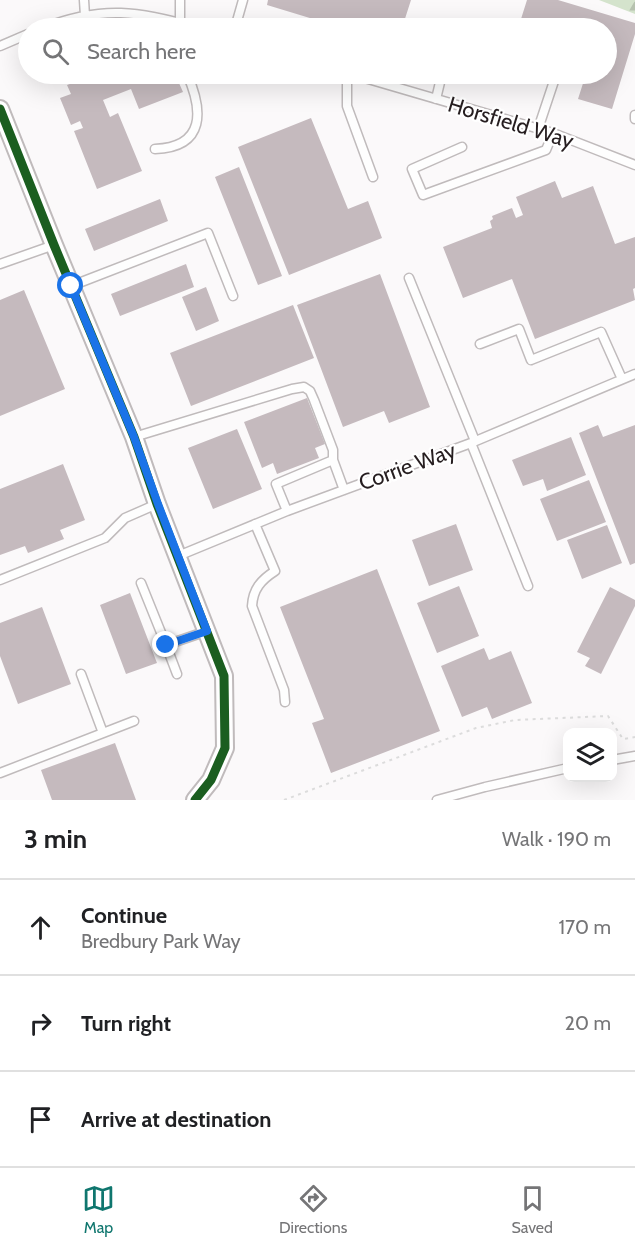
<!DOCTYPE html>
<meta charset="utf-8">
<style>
:root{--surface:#fff;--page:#f6f6f6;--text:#202124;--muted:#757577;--line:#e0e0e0;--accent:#0f766e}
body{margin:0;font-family:Cabin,sans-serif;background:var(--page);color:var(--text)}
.controls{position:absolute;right:18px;bottom:18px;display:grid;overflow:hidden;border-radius:12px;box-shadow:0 6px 24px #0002}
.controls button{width:54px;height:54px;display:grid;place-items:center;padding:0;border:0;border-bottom:2px solid var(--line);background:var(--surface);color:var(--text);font:30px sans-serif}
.stop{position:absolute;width:18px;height:18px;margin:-14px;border:4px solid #1a73e8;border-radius:50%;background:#fff}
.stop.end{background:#1a73e8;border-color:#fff;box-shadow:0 2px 6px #0008}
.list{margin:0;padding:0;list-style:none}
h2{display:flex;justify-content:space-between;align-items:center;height:78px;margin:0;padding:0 24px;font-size:26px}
h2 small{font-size:20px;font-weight:400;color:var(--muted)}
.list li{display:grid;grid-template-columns:39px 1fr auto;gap:18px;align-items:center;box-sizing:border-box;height:96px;padding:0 24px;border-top:2px solid var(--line)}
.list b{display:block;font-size:22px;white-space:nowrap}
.list p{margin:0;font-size:20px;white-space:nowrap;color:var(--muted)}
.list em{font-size:20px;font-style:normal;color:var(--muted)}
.icon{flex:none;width:33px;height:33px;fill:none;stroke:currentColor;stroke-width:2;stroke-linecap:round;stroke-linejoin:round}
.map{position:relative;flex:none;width:635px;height:800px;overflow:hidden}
.search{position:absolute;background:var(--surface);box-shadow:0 6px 24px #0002;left:18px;right:18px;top:18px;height:66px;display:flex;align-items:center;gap:15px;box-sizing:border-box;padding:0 21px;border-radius:33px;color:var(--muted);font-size:22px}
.sheet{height:366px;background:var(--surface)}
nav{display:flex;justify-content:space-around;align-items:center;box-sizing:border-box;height:84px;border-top:2px solid var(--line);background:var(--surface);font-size:16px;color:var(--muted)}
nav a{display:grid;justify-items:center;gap:3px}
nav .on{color:var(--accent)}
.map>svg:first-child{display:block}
</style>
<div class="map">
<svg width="635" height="800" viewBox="0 0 635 800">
<defs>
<pattern id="forest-firs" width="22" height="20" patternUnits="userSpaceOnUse" patternTransform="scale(1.5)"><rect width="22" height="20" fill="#d4e3cc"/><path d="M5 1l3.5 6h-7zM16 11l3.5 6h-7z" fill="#b6c2af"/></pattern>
</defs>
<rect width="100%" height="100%" fill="#fbf9fa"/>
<!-- forest -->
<path fill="url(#forest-firs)" d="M599 0H635V14Z"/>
<!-- building -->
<path fill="#c5babe" d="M268 0H411L402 28H330L322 26 323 22 267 5Z
M527 0H558L635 23V34L612 109 578 99 586 74H606V28H553L521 19Z
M97 74H175L183 92 139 109 131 89 103 100 110 117 118 113 142 171 97 189 74 131 83 128 80 121 71 125 60 98 71 94 67 85Z
M311 118 348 209 368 201 382 238 289 275 238 147Z
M239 167 282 276 258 285 215 177Z
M555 181 562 198 593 186 615 244 635 237V288L633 289 635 300 535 339 512 279 463 298 443 247 492 228 490 221 493 219 492 216 512 208 516 218 523 215 516 197Z
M160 199 168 221 94 251 85 229Z
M186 264 194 287 120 316 111 294Z
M380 274 430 407 389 423 384 411 343 427 297 305Z
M206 287 219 321 196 331 182 297Z
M24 290 65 389 0 416V300Z
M293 305 314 358 191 406 170 353Z
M307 398 325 444 315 448 319 458 277 474 273 463 262 468 244 422Z
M598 425 603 437 635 425V563L630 565 579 433Z
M237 429 262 489 213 509 188 448Z
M571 437 586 475 547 491 543 479 523 486 512 460Z
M63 464 85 520 60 530 64 539 28 553 25 546 0 555V489Z
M589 480 606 522 557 541 540 499Z
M456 524 473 570 429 586 412 540Z
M607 525 622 563 582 579 567 540Z
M377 569 440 731 331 773 312 723 324 719 280 607Z
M459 586 479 636 437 653 417 603Z
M610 587 635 600V606L601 674 585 666 590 658 577 652Z
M130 593 157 663 126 674 100 605Z
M42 607 71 684 18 704 0 656V623Z
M484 648 489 660 511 651 532 703 492 719 487 707 462 717 441 666Z
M115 743 136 800H52L41 770Z"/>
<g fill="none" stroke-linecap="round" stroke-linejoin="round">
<!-- service casing -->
<g stroke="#c0bbbc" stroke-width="11">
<path id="service" d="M84 0 85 16
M180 0V23
M43 28C102 5 140 11 198 28
M235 28 243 0
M0 46 28 34
M347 74V106L373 177
M351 74 553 133 635 165
M436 99 442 74
M635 115V119
M538 129 555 78
M462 147 412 169 423 195 546 150 553 133
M155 149C206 147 203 110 187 74
M0 264 54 245
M409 278 475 441
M71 286 208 233 233 296
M480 344 519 329 531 360 601 332 622 379
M134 437 292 389 304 387 310 391 314 400 333 450V460L344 490
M471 443 528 586
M287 511 276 484 333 460
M255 524 275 571C261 580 253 589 252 606L284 690 285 702
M178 556 287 511 471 443 635 374
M0 580 105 538 125 518 157 504
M141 583 166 645 207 631
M166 645 177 674
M81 674 103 733
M612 760 635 756
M0 773 134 721
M437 800 485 787 568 768"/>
</g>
<!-- minor casing -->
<g stroke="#c0bbbc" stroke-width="20">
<path id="minor" d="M0 109 54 245 134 437 157 504 224 676 225 748 211 780 195 800"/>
</g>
<!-- path -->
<path stroke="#dcdcdc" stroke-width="2" stroke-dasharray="3 4.5" stroke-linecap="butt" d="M284 800 476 728 515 720 608 716 623 739 635 737"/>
<!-- service -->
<use href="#service" stroke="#fefefe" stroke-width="8"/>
<!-- minor -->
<use href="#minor" stroke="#fefefe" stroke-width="16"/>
<!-- cycleway casing -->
<g stroke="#fff" stroke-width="13">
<path id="cycleway" d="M0 109 54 245 134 437 157 504 224 676 225 748 211 780 195 800"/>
</g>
<!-- cycleway -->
<use href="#cycleway" stroke="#1b5e20" stroke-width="9"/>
</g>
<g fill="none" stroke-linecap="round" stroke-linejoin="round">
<!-- route -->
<path stroke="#1a73e8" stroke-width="8" d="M71 286 134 437 158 504 207 631 166 645"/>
</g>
<g text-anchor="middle" stroke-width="4.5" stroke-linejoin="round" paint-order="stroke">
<!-- street labels -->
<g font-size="22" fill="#261e20" stroke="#fff">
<text transform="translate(511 122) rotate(17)" y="8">Horsfield Way</text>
<text transform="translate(407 466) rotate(-20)" y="8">Corrie Way</text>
</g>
</g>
</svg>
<div class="controls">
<button><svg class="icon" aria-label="layers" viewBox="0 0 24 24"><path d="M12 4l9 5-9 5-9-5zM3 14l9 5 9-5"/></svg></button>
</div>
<div class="stop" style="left:71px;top:286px"></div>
<div class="stop end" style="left:166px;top:645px"></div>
<div class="search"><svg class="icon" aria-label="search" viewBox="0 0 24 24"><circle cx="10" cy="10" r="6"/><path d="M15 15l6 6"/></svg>Search here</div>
</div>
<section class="sheet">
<h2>3 min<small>Walk · 190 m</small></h2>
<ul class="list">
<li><svg class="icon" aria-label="ahead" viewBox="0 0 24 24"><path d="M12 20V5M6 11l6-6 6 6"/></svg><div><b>Continue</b><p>Bredbury Park Way</p></div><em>170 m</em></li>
<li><svg class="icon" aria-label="right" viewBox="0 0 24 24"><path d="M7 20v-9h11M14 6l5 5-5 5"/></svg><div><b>Turn right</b></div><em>20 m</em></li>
<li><svg class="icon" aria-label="arrive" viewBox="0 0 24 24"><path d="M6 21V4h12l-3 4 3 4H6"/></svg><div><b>Arrive at destination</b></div></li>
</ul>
</section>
<nav>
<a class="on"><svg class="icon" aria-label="map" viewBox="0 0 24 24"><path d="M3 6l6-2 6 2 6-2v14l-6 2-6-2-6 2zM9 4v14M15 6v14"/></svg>Map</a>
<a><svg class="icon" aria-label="directions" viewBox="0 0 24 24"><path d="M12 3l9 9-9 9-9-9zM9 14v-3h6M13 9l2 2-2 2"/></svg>Directions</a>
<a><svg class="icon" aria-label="saved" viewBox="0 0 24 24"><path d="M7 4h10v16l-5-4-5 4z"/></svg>Saved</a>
</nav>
